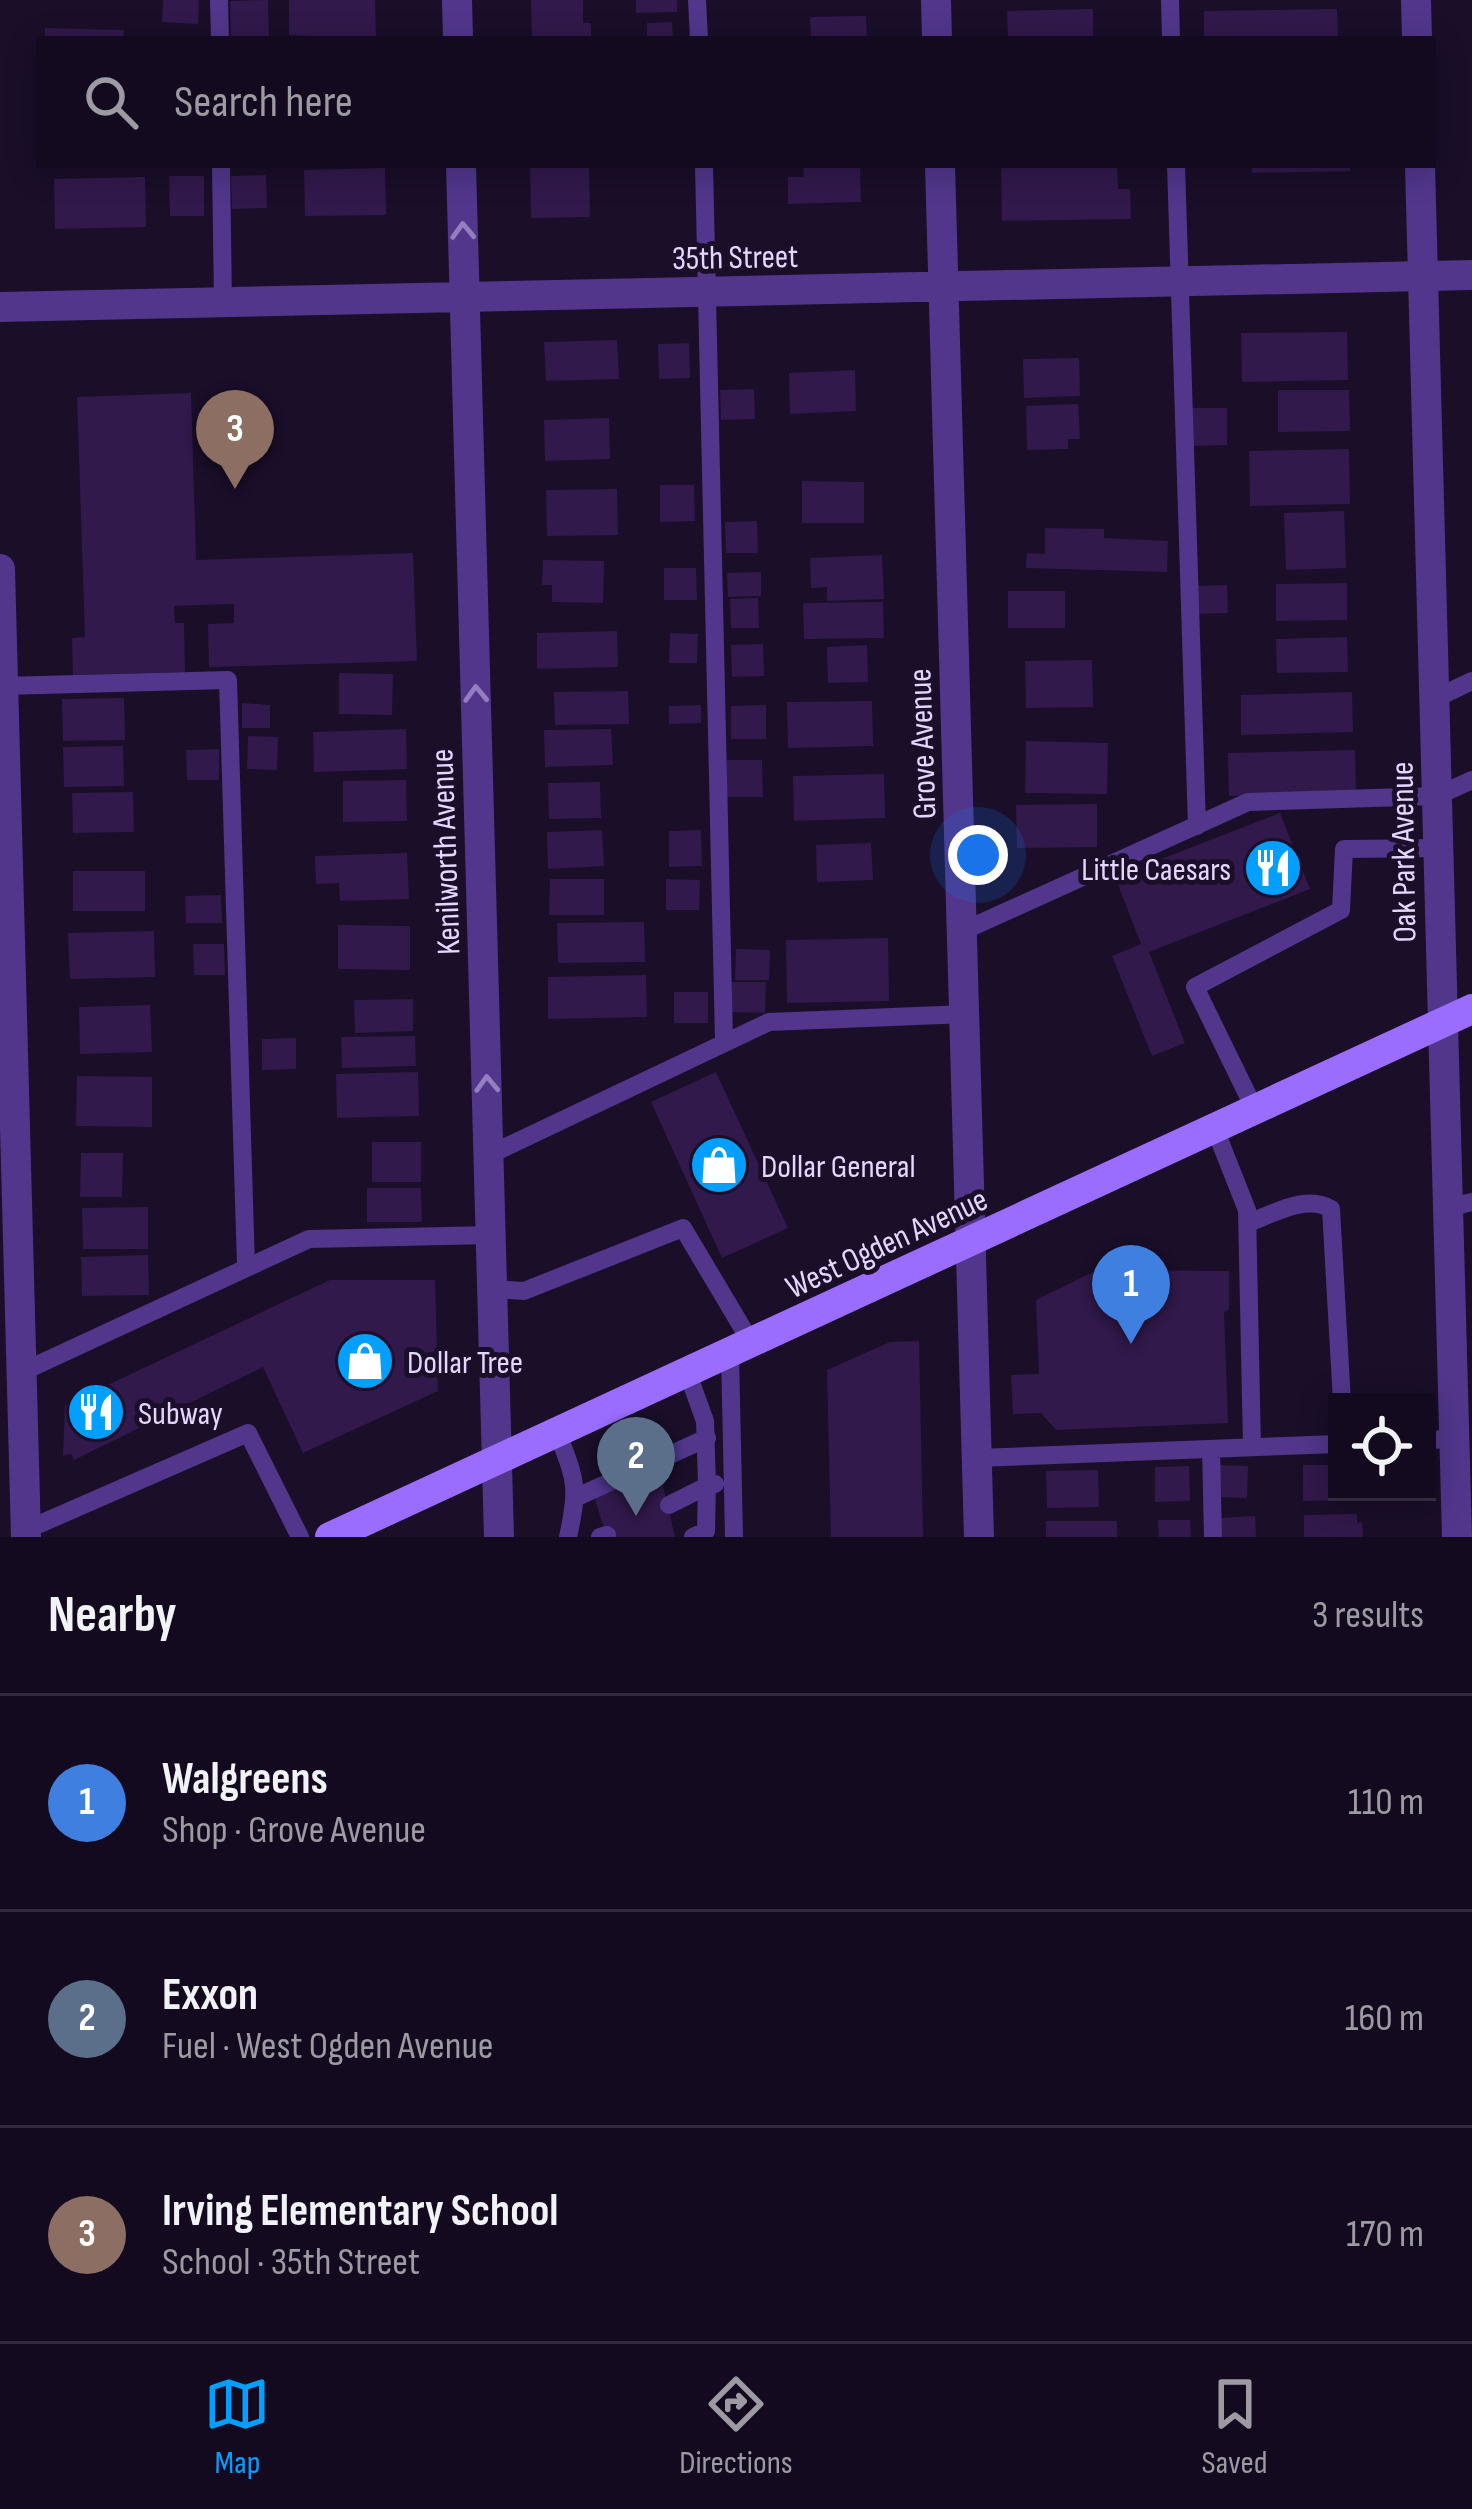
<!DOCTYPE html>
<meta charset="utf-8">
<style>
:root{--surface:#140a1f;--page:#21182c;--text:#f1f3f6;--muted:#9d9aa4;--line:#332b3d;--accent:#029fff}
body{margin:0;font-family:"Sofia Sans Condensed",sans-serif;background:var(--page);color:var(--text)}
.controls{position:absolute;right:36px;bottom:36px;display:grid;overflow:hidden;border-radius:0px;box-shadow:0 6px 30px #0003}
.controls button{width:108px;height:108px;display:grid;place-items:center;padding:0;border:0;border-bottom:3px solid var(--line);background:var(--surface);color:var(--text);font:60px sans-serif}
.you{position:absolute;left:978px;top:855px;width:42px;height:42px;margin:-30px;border:9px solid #fff;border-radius:50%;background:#1a73e8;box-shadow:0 0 0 18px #1a73e833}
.badge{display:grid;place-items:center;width:78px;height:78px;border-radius:50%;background:var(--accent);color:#fff;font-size:39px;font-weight:700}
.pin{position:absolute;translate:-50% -99px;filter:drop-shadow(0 3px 6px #0008)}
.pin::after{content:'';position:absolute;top:63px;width:42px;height:36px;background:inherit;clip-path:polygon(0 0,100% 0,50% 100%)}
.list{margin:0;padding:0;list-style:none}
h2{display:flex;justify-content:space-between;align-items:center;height:156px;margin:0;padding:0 48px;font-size:51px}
h2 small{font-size:39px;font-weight:400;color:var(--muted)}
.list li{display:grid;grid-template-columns:78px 1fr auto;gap:36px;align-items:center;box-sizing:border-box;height:216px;padding:0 48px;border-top:3px solid var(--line)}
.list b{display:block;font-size:45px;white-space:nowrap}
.list p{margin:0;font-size:39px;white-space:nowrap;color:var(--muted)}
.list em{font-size:39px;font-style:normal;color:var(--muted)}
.icon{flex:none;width:66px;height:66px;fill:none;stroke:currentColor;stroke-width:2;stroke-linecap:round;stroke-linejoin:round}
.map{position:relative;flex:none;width:1472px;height:1537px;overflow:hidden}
.search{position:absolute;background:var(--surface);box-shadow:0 6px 30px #0003;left:36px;right:36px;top:36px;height:132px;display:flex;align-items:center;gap:30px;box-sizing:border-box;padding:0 42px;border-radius:0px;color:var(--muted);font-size:45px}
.sheet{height:804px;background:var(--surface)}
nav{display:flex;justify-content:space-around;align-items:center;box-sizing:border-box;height:168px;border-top:3px solid var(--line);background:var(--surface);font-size:33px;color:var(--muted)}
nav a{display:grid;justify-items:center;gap:6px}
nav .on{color:var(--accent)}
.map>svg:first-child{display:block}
</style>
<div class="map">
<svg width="1472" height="1537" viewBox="0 0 1472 1537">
<rect width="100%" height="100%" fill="#1a0e29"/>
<!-- building -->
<path fill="#31194b" d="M163 0H199L198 24 162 22Z
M268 0 269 39H231L230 1Z
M289 0H375L376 39 289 35Z
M531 0H583V23H591V39H532Z
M636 0H677V12L636 13Z
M1093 9V39H1008L1007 11Z
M1337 9 1338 39H1204V11Z
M866 16 867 39H811L810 17Z
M672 22 673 39H647V23Z
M45 28 124 30 123 39H45Z
M530 165H589L590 217 531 218Z
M803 165H860L861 202 788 204V177H804Z
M1001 165H1117L1118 189H1130L1131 219 1002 221Z
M1252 165H1350V171L1252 173Z
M385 168 386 215 305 216 304 170Z
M266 175 267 208 232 209 231 176Z
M169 176H204V216H170Z
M145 177 146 227 55 229 54 179Z
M1347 332 1348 380 1242 382 1241 333Z
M617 340 619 379 546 381 544 342Z
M689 343 690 378 659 379 658 344Z
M1079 358 1080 396 1024 398 1023 359Z
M855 370 856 411 790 414 789 373Z
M754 389 755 419 721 420 720 390Z
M1278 390H1349L1350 431 1278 432Z
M191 393 196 560 413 553 417 661 209 667 208 624 234 623V604L174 606 175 623H184L185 672 73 675 72 638 85 637 77 397Z
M1078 404 1080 439H1068V449L1027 450 1026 406Z
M1190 408H1227V445L1190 446Z
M609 418 610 459 545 461 544 420Z
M1349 449 1350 504 1250 506 1249 451Z
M802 481 864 482V523H802Z
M660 485H694L695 521 660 522Z
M617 489 618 535 547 536 546 490Z
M1344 511 1346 568 1286 570 1284 513Z
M757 521 758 553H726L725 522Z
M1045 528 1104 529V538L1168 541 1167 572 1026 568 1027 553 1045 554Z
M882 555 884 599 827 601V587L811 588 810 558Z
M543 560 604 561 603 603 552 602V585H542Z
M664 568H696L697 600H664Z
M761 572V596L728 597 727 573Z
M1347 583V620L1276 621V584Z
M1227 585 1228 613 1197 614 1196 586Z
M1008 591H1065V628H1008Z
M758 598 759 628H731L730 599Z
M883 602 884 638 804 639 803 603Z
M617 631 618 667 537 669V633Z
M670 633 698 634 697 663H669Z
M1347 637 1348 672 1277 673 1276 639Z
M763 644 764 676 732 677 731 645Z
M867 645 868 682 828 683 827 647Z
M1092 660 1093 707 1026 708 1025 661Z
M339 673 393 674 392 715 339 714Z
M628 691 629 724 555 725 554 692Z
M1352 692 1353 732 1241 735V695Z
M124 698 125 740 63 741 62 699Z
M872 701 873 746 788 748 787 702Z
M242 703 270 705V728H242Z
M701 705V723L669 724V706Z
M766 705V739H731V706Z
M406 729 407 769 314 772 313 732Z
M611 729 613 765 545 767 544 730Z
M248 736 278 737 277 770 247 769Z
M1026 741 1108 743 1107 794 1025 793Z
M123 746 124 786 64 787 63 747Z
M219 749V780H187L186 750Z
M1355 750 1356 794 1229 796 1228 753Z
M727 760H762L763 797H727Z
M884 774 885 818 794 821 793 776Z
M406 780 407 821 343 822V781Z
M600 782 601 818 549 819 548 783Z
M133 792 134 832 73 833 72 793Z
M1097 804V847L1017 848 1016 805Z
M1280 813 1310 889 1149 952 1185 1043 1152 1056 1112 956 1141 944 1115 877Z
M602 830 604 866 548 869 547 832Z
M701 830 702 866 669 867V831Z
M871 843 873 880 817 882 816 845Z
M407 853 409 899 340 901 339 883 316 884 315 856Z
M73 871H145V911H73Z
M550 879H604V915H549Z
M666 879 700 880 699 910H666Z
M221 895 222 923H186L185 896Z
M644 922 645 962 558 963 557 923Z
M338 925 410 926V970L338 969Z
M154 931 155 977 70 979 68 933Z
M888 938 889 1001 787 1003 786 940Z
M193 944H224L225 975H194Z
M736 949 770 950 769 980H735Z
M646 975 647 1017 548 1019V977Z
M732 982H766L765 1013 731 1012Z
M674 992H708V1023H674Z
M413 999V1031L355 1033 354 1000Z
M150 1005 152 1052 80 1054 79 1007Z
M415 1036 416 1066 342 1068 341 1037Z
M296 1038V1069L262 1070V1039Z
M418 1072 419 1116 337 1118 336 1074Z
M716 1072 788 1228 722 1258 651 1102Z
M77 1076 152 1077V1127L76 1126Z
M372 1142H421V1182H372Z
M81 1153H123L122 1197H80Z
M367 1188H421L422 1222H367Z
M148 1207V1249H83L82 1208Z
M148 1255 149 1295 82 1296 81 1257Z
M1097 1270 1229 1271V1309L1224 1313 1228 1423 1056 1430 1041 1413 1013 1414 1011 1375 1039 1374 1036 1300Z
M330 1280H435L438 1391 303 1453 263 1367 74 1460 71 1454 63 1456 65 1405Z
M919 1341 923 1537H831L827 1370 890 1342Z
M1220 1465 1248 1466 1247 1498 1219 1497Z
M1303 1465H1337V1492H1362V1500L1303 1501Z
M1189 1466 1190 1501 1155 1502V1467Z
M659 1469 675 1537H607L595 1500 599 1491Z
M1098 1470 1099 1507 1047 1508 1046 1471Z
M1357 1514V1523L1362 1522 1363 1537H1304V1515Z
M1255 1516 1256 1537H1222L1221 1518Z
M1158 1520H1190L1191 1537H1159Z
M1046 1521H1117V1537H1046Z"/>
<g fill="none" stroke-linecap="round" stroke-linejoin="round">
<!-- service -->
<path stroke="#51368b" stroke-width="18" d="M219 0 220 39
M697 0 699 39
M1170 0 1171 39
M221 165 223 302
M704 165 724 1040
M1176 165 1197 826
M3 686 228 680 246 1266
M1434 699 1472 681
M963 931 1248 802 1437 796 1472 780
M1255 1110 1195 987 1341 910 1344 849 1438 848
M1215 1129 1247 1210 1252 1447
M489 1155 769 1022 966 1014
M1448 1208 1472 1202
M1248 1223C1273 1214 1306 1194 1331 1209L1342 1402
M493 1289 524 1291 683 1228 752 1344
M730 1354 734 1537
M22 1372 309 1239 491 1235
M558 1434C576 1481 579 1487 568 1537
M1427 1440 1454 1439
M1211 1449 1213 1537
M977 1458 1337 1444
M577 1497 707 1438
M669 1505 707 1486 705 1421 688 1374
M26 1530 248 1433 300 1537
M600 1537 607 1535
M693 1537 706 1531 707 1486 715 1484"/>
<!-- minor -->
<path stroke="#51368b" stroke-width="30" d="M457 0 458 39
M936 0 937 39
M461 165 499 1537
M940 165 979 1537
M0 307 1472 275
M0 569 26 1537
M1443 1023 1457 1537"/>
<!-- tertiary -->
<path stroke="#51368b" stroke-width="30" d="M1416 0 1417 39
M1420 165 1443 1023"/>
<!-- secondary -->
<path stroke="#9a6dff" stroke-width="30" d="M330 1537 1472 1009"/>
</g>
<!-- one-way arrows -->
<defs><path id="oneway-chevron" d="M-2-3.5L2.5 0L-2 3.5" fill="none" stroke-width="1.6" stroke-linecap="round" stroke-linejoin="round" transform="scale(3)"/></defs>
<g stroke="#947ebf">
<use href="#oneway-chevron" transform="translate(463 231) rotate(-92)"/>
<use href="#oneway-chevron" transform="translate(476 694) rotate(-92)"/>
<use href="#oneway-chevron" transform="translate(487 1084) rotate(-92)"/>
</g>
<!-- icons -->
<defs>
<g id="restaurant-disc" transform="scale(3)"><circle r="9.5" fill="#029fff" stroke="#1a0e29"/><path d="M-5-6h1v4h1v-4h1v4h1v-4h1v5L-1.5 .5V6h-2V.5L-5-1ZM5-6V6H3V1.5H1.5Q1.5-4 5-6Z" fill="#fff"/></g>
<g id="shop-disc" transform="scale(3)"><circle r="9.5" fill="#029fff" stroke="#1a0e29"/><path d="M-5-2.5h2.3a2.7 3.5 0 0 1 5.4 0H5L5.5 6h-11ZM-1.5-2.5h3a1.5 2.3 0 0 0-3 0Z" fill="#fff"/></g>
</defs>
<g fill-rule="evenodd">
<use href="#restaurant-disc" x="1273" y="868"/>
<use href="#shop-disc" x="719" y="1165"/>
<use href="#shop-disc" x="365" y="1361"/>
<use href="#restaurant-disc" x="96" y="1412"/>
</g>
<g text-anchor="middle" stroke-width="10" stroke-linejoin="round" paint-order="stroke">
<!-- street labels -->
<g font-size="33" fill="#e6d6ff" stroke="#1a0e29">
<text transform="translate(735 256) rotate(-1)" y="12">35th Street</text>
<text transform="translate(921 744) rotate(-92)" y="12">Grove Avenue</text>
<text transform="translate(444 852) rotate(-92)" y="12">Kenilworth Avenue</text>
<text transform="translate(1402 852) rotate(-91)" y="12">Oak Park Avenue</text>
<text transform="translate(886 1242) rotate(-25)" y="12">West Ogden Avenue</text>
</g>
<!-- poi labels -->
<g font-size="33" fill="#e6d6ff" stroke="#1a0e29" text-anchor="start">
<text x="1231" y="880" text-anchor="end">Little Caesars</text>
<text x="761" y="1177">Dollar General</text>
<text x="407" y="1373">Dollar Tree</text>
<text x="138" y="1424">Subway</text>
</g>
</g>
</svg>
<div class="controls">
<button><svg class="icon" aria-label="locate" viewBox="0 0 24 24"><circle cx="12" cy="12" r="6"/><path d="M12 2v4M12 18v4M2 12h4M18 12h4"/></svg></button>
</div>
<div class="you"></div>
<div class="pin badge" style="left:1131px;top:1344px;background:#3f7fe0">1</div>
<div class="pin badge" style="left:636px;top:1516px;background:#5c6f8a">2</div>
<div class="pin badge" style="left:235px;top:489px;background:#8d6e63">3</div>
<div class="search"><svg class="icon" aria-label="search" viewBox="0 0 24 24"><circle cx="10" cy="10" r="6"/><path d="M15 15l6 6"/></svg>Search here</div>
</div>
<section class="sheet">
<h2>Nearby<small>3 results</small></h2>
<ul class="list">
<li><span class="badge" style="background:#3f7fe0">1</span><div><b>Walgreens</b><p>Shop · Grove Avenue</p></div><em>110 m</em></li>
<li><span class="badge" style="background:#5c6f8a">2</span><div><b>Exxon</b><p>Fuel · West Ogden Avenue</p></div><em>160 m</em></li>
<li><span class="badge" style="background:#8d6e63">3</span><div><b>Irving Elementary School</b><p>School · 35th Street</p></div><em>170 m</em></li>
</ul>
</section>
<nav>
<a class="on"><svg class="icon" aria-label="map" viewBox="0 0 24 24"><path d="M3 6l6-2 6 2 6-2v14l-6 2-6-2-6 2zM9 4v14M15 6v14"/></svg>Map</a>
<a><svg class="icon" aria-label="directions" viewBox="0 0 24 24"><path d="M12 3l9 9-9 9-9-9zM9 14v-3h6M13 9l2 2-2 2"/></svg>Directions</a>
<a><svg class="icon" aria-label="saved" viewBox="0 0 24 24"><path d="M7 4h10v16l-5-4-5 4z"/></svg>Saved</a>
</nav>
